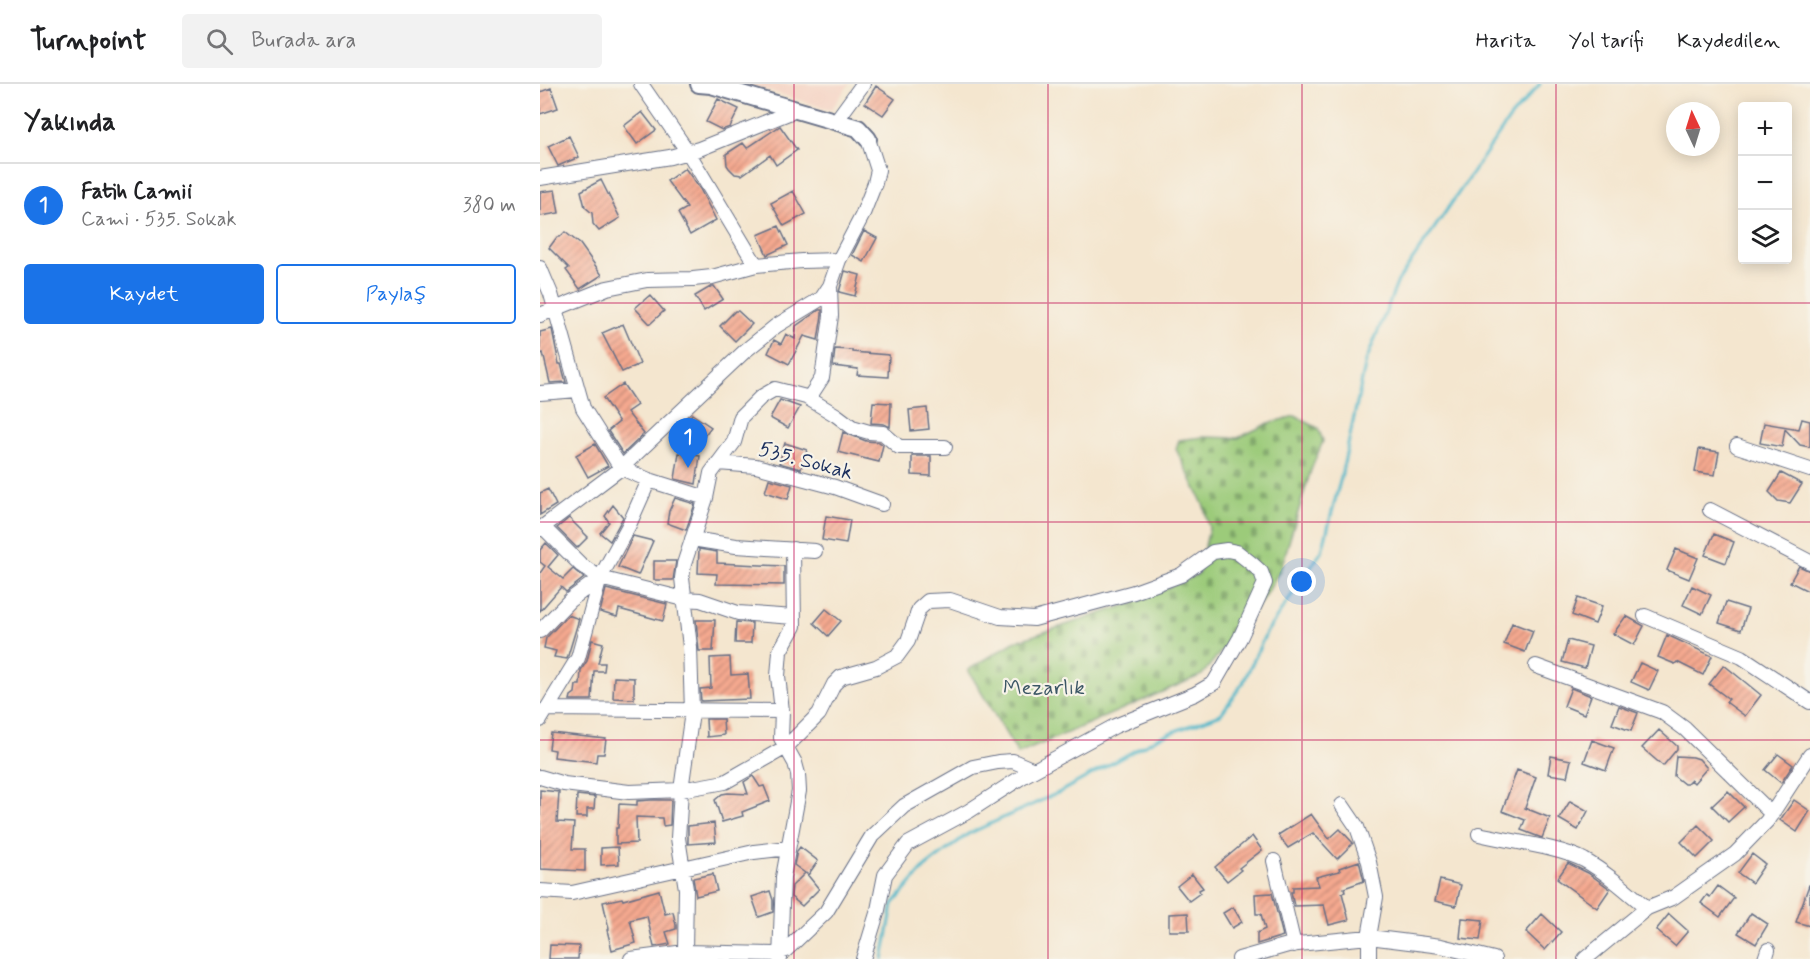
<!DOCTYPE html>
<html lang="tr">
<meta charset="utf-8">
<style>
:root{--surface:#fff;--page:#f2f2f2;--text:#202124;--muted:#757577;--line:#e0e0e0;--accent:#1a73e8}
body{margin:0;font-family:Mynerve,sans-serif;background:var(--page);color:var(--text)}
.controls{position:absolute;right:18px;top:18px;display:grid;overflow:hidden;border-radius:6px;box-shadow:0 3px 15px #0003}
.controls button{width:54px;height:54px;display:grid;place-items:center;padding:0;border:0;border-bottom:2px solid var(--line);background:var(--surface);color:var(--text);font:30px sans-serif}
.compass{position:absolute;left:1126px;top:18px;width:54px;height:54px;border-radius:50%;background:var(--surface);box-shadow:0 3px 15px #0003;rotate:356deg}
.you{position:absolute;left:762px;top:498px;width:21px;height:21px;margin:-15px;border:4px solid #fff;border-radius:50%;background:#1a73e8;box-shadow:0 0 0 9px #1a73e833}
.badge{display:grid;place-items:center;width:39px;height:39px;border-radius:50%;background:var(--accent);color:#fff;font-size:20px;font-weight:700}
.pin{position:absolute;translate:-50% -50px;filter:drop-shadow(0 2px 3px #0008)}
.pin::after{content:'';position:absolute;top:32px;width:21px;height:18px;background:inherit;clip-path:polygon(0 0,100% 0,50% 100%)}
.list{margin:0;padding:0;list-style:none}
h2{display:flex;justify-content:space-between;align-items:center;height:78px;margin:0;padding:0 24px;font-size:26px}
h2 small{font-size:20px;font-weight:400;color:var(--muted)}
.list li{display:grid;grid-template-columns:39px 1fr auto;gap:18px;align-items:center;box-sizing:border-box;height:84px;padding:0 24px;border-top:2px solid var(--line)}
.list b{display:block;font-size:22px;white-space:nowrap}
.list p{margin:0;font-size:20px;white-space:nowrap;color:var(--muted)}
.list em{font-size:20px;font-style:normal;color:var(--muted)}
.actions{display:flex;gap:12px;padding:18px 24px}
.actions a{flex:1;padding:14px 0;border:2px solid var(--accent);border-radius:6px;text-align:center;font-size:21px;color:var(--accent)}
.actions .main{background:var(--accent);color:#fff}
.icon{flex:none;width:33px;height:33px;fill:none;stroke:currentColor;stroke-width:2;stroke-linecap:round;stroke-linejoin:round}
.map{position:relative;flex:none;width:1270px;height:875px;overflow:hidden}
header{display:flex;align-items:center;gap:36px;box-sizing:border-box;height:84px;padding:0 30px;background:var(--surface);border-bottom:2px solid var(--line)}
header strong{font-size:28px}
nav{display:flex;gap:33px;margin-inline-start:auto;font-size:21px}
.search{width:420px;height:54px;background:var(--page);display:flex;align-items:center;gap:15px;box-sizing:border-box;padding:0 21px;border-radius:6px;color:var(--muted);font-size:22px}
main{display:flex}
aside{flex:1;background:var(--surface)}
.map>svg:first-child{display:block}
</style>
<header>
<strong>Turnpoint</strong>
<div class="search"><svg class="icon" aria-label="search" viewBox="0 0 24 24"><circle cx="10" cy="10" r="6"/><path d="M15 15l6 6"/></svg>Burada ara</div>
<nav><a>Harita</a><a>Yol tarifi</a><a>Kaydedilen</a></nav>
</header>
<main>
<aside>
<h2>Yakında<small></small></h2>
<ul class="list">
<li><span class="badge">1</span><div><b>Fatih Camii</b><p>Cami · 535. Sokak</p></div><em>380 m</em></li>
</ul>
<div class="actions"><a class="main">Kaydet</a><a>Paylaş</a></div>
</aside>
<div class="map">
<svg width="1270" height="875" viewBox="0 0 1270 875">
<defs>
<pattern id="cemetery-stones" width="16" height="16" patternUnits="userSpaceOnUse" patternTransform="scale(1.5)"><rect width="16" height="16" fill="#9ccb7a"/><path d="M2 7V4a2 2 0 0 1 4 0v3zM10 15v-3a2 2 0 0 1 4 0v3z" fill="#7ea567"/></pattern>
<pattern id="building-hatch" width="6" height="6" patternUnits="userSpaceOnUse" patternTransform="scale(1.5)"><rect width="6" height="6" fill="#f5a98f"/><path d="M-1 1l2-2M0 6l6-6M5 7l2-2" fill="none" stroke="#c68a78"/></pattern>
</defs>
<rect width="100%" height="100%" fill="#f7f3e8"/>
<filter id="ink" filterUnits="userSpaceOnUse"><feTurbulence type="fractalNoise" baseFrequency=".0167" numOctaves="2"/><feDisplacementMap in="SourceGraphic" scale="12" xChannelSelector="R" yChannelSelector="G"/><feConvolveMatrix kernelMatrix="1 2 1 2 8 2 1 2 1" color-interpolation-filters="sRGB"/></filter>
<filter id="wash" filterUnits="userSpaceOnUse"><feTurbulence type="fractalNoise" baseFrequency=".008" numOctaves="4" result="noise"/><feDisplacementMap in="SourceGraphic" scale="24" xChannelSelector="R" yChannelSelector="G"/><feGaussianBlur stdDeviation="1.35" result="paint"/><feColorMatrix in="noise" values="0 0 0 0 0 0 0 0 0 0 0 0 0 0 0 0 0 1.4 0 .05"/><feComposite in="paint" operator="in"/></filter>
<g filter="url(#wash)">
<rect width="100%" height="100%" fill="#f4e6cf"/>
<!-- built -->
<path fill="#f5d2c2" d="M207 0H309L291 26Z"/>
<!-- cemetery -->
<path fill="url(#cemetery-stones)" stroke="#5c7d6c" stroke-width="1.5" d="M755 332 778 344 783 357 771 386 741 484 725 513 662 591 478 670 428 586 474 558 593 519 659 490 669 444 664 422 636 365 639 356 663 353 698 354 729 339Z"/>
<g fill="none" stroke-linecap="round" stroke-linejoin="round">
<!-- stream -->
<path stroke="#4db7ca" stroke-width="3" d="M343 875 353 820 385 783 428 750 520 708 619 653 681 630 703 599 726 549 782 467 802 389 826 277 858 197 970 34 1000 0"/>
</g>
<g id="blocks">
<!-- building -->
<path fill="url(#building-hatch)" d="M336 2 355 15 343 31 325 19Z
M11 4 18 24 0 30V8Z
M178 15 199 25 190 43 182 46 166 38Z
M102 28 116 46 97 60 84 42Z
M240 42 257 66 236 81 230 71 202 91 195 90 189 84 187 81 186 70 203 59 207 64Z
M29 52 39 73 18 82 8 62Z
M145 84 160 105 176 136 150 151 138 129 147 124 127 97Z
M61 96 80 134 59 147 53 140 52 129 45 123 41 107Z
M15 106 19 129 0 132V108Z
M253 107 266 130 244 142 231 119Z
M239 142 248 161 227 171 218 151Z
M324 147 337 154 324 178 312 171Z
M25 148 40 160 62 191 40 205 26 186 29 184 9 164 17 153H20Z
M305 187 320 191 315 212 299 208Z
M172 202H174L183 215 164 227 155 212Z
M110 211 124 227 110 240 95 224Z
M279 226H282V231L278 256 264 252 249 280 228 269 234 256 241 260 246 250 255 255 256 242Z
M195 227H198L212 240 195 257 180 242Z
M83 240 100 280 82 288 62 249Z
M12 245 19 280H21L26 298 10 299 3 269 0 270V248Z
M295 265 312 266V268L349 271 348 293 317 291 318 285 293 282Z
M83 300 97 321 87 328 104 350 83 370 68 347 79 338 63 314Z
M240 316 260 323 248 344 230 334Z
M333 318 351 319 350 343 344 340 331 339Z
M387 324 389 345 371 347 369 326Z
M152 330 171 343 158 360 140 347Z
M1262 335 1270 337V363L1260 361 1245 345 1242 363 1220 359 1224 339 1259 345Z
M303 348 326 357 339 358 343 361 339 378 298 368Z
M245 359 267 366 261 385 239 379Z
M55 360 68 382 48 393 36 371Z
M1159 365 1179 368 1175 391 1155 388Z
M139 369 160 372 156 400 135 395Z
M372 372H391V392L372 391Z
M1241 389 1262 400 1250 419 1238 417 1229 408Z
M229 395 252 401 248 415 225 408Z
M8 405 16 421 0 431V409Z
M135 414 155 420 146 446 127 439 129 427Z
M73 421 83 433 70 457 60 449 69 438 65 432Z
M286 432 310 436 306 460 282 456Z
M29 434 48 453 37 464 17 444Z
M1174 450 1194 458 1186 479 1165 471Z
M93 452 113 457 98 491 78 483Z
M6 459 18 471 8 483 23 495 33 485 44 494 26 508 21 503 0 527V489L5 482 0 478V466Z
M159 465 177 468V479L244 482V501L176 500 177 490 158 489Z
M1136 465 1158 474 1149 495 1127 486Z
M114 477H136L133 496H114Z
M1259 482 1270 487V508L1250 498Z
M1152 502 1171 511 1162 530 1143 521Z
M66 505 127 520 123 537 79 525 77 533 60 528Z
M1038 514 1062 522 1055 540 1032 531Z
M1186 518 1208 525 1201 546 1179 539Z
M286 525 301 537 288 552 274 539Z
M28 531 39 535 27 575 14 573 16 567 4 564 6 554Z
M1086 532 1104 542 1094 561 1073 550Z
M156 536H175L173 567H159Z
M196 538 212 539 211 559H195Z
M972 539 993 547 985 568 964 560Z
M1127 551 1172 572 1163 591 1137 578 1135 580 1118 573Z
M52 556 63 559 58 579H65L64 587H54L52 616H30L31 612 35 609 36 601H40L41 586 47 577Z
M1028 556 1051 562 1045 584 1022 578Z
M190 573 191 591 208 590 210 615 161 617 160 605 171 604 170 574Z
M1100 579 1118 587 1109 606 1091 598Z
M1184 581 1221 611 1205 632 1186 618 1189 615 1169 600Z
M74 593 94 594V615L73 614Z
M1031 604 1051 612 1044 630 1024 622Z
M1079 622 1098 629 1091 647 1072 640Z
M166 635H183L184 651 167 653Z
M1119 646 1137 662V665L1123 682 1102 664Z
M11 649 66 655 64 670H57L56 678 14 673 15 666 9 665Z
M1052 656 1074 664 1066 686 1044 678Z
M1238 670 1253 681 1241 699 1225 686Z
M1011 672 1031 676 1027 693 1008 690Z
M1136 672 1153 673 1159 675 1167 684 1154 699 1151 696 1147 700H1144L1134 692Z
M977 686 996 693 985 724 1010 734 1002 754 981 746 985 736 962 727Z
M213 692 220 703 224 702 230 717 202 728 203 732 182 738 175 716 182 710 188 709 208 710 204 698Z
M0 706 19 708 17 738 34 739 32 765H45V787L0 785Z
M1188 707 1204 723 1188 738 1172 722Z
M37 711 55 713 54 725H47V733H36Z
M111 716H131L130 741 123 742 122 734 96 733 97 759 76 760V744H78L79 720 97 721V717Z
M1254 716 1270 727 1257 748 1240 736Z
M1030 717 1048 727 1038 746 1019 735Z
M771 730 789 755 800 745 813 759 797 775 773 749 748 764 738 751Z
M174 739 176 758 148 760V742Z
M1158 741 1174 757 1157 774 1141 758Z
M712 752 722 766 699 784 701 786 687 797 675 783Z
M78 763 79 780 61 781V764Z
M260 763 278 777 268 791 266 789 279 805 262 822 251 813 252 802 265 789 254 781 257 767Z
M1212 770 1225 780 1212 799 1198 789Z
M819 777 824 797 804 804 805 808 802 809 809 836 789 841 784 821 754 822 751 808H753V803L779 802 776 793 800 787 799 784Z
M1028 779 1048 789 1070 805 1057 824 1017 795Z
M173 790 177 807 156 812 153 794Z
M652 790 663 804 659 806 660 809 649 817 637 802Z
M900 796 921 801 916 822 895 817Z
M1269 801H1270V842L1256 838Z
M1178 802 1194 814 1180 833 1161 819 1167 811 1170 813Z
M119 806 125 830 133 828 136 841V845L126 848 130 860 114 863 107 832 90 836 96 859 72 866 67 846 69 845 63 818 82 814 83 816Z
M230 807 233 816V828L219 833 212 813Z
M732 809 743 852 717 860V849L725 845 721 830H716L715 810Z
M693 823 702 838 692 844 683 829Z
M648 829 649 847H629V830Z
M1211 829 1228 840 1216 860 1198 849Z
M1002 830 1021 848 1005 866 986 848Z
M1129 830 1148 847 1135 862 1116 846Z
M922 834 943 836 940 856 920 854Z
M10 861 39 862 38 875H9Z"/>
</g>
</g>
<g filter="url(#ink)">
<use href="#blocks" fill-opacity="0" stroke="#676f86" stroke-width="1.5"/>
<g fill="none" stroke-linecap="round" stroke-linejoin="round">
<!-- minor casing -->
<g stroke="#676f86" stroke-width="16">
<path id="minor" d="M101 0 148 68 216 181
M296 37 323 0
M0 94 130 73 159 65 256 26
M0 184 11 210 43 324 81 384 109 396 166 414
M0 231 67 204 107 196 153 195 172 193 216 181 262 177 299 176
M0 309 38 306
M269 314 282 294 291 232 290 202
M1197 362 1270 386
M178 379 216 382 295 403 342 420
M1170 426 1270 478
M3 443 41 481 60 494 144 515 160 516 198 529 254 533
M0 445 81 384 205 267 236 242 282 214 290 202 299 176 322 132 335 99 338 86 328 55
M152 455 196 462 275 467
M1105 532 1202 573 1270 618
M0 547 30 516 60 494
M996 582 1122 628 1145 645 1232 730
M6 625 242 627
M0 636 38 574 60 494 89 441 109 396
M0 693 24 700 89 708 141 706 185 698 246 663 279 630 294 600 301 593 336 583 357 572 368 557 379 525 388 517 410 516 460 533 494 535 594 508 641 491 673 468 687 466 697 468 711 479 721 488 725 499 700 554 674 599 655 610 575 642 485 691 429 727 368 760 345 791 338 826 323 875
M802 721 817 743 829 778 836 813 829 853V875
M939 750C968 757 1019 763 1044 776 1067 789 1087 807 1107 824
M734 777 754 861
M0 807 32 809 214 768 248 764
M145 868 146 805 138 754 141 706 152 628 150 563 142 494 144 480 166 414 171 389 194 358 201 333 221 313 235 305 266 313 296 331 312 343 329 348 343 349 359 363H405
M91 875 145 868 234 870 246 866 286 828 332 752 364 722 433 683 458 678 473 677 494 686
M240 875 243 793 259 707 258 690 255 679 241 654 242 627 238 592 240 567 254 542 253 465
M699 875 748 861 829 853 901 862 954 875
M1045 875 1107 824 1134 813 1195 770 1227 737 1270 671
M1225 875 1228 866"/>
</g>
<!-- tertiary casing -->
<g stroke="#676f86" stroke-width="20">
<path id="tertiary" d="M159 0 171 1 318 44 328 55"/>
</g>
<!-- minor -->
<use href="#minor" stroke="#fff" stroke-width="14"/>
<!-- tertiary -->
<use href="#tertiary" stroke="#fff" stroke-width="16"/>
</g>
</g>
<!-- grid -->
<path fill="none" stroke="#c2185b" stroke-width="1.5" stroke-opacity="0.55" d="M254 0V875M508 0V875M762 0V875M1016 0V875M0 219H1270M0 438H1270M0 656H1270"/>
<g text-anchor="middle" stroke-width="4.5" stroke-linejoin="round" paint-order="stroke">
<!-- street labels -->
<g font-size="21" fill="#1b2f5e" stroke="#f7f3e8">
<text transform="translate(266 376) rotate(15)" y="7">535. Sokak</text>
</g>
<!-- park labels -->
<g font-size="21" fill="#3b5665" stroke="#f7f3e8">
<text x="504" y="610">Mezarlık</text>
</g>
</g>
</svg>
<div class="controls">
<button>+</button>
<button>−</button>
<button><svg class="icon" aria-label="layers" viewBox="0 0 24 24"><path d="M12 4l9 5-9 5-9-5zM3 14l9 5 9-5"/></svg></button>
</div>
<svg class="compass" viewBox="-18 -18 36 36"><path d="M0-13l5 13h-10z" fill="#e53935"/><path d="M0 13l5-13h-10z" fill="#757577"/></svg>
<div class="you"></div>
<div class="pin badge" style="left:148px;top:384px">1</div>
</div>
</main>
